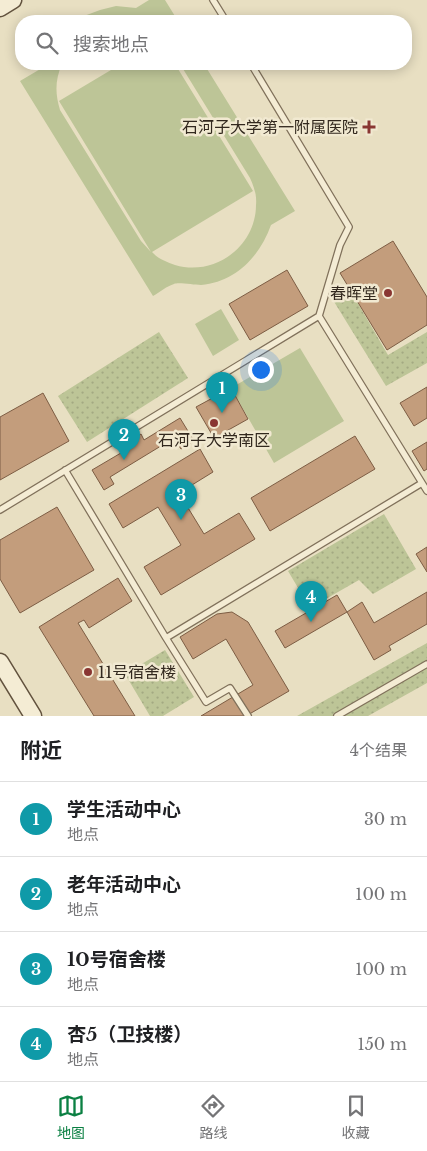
<!DOCTYPE html>
<html lang="zh">
<meta charset="utf-8">
<style>
:root{--surface:#fff;--page:#f2f2f2;--text:#202124;--muted:#757577;--line:#e0e0e0;--accent:#0b8043}
body{margin:0;font-family:"Libre Baskerville","Noto Sans SC",serif;background:var(--page);color:var(--text)}
.you{position:absolute;left:260px;top:369px;width:18px;height:18px;margin:-12px;border:4px solid #fff;border-radius:50%;background:#1a73e8;box-shadow:0 0 0 8px #1a73e833}
.badge{display:grid;place-items:center;width:32px;height:32px;border-radius:50%;background:var(--accent);color:#fff;font-size:16px;font-weight:700}
.pin{position:absolute;translate:-50% -41px;filter:drop-shadow(0 1px 2px #0008)}
.pin::after{content:'';position:absolute;top:26px;width:18px;height:15px;background:inherit;clip-path:polygon(0 0,100% 0,50% 100%)}
.list{margin:0;padding:0;list-style:none}
h2{display:flex;justify-content:space-between;align-items:center;height:65px;margin:0;padding:0 20px;font-size:21px}
h2 small{font-size:16px;font-weight:400;color:var(--muted)}
.list li{display:grid;grid-template-columns:32px 1fr auto;gap:15px;align-items:center;box-sizing:border-box;height:75px;padding:0 20px;border-top:1px solid var(--line)}
.list b{display:block;font-size:19px;white-space:nowrap}
.list p{margin:0;font-size:16px;white-space:nowrap;color:var(--muted)}
.list em{font-size:16px;font-style:normal;color:var(--muted)}
.icon{flex:none;width:28px;height:28px;fill:none;stroke:currentColor;stroke-width:2;stroke-linecap:round;stroke-linejoin:round}
.map{position:relative;flex:none;width:427px;height:716px;overflow:hidden}
.search{position:absolute;background:var(--surface);box-shadow:0 2px 12px #0003;left:15px;right:15px;top:15px;height:55px;display:flex;align-items:center;gap:12px;box-sizing:border-box;padding:0 18px;border-radius:20px;color:var(--muted);font-size:19px}
.sheet{height:365px;background:var(--surface)}
nav{display:flex;justify-content:space-around;align-items:center;box-sizing:border-box;height:70px;border-top:1px solid var(--line);background:var(--surface);font-size:14px;color:var(--muted)}
nav a{display:grid;justify-items:center;gap:2px}
nav .on{color:var(--accent)}
.map>svg:first-child{display:block}
</style>
<div class="map">
<svg width="427" height="716" viewBox="0 0 427 716">
<defs>
<pattern id="green-dots" width="8" height="8" patternUnits="userSpaceOnUse" patternTransform="scale(1.25)"><rect width="8" height="8" fill="#bdc597"/><path d="M2 2h.1M6 6h.1" fill="none" stroke="#a3a982" stroke-width="1.8" stroke-linecap="round"/></pattern>
</defs>
<rect width="100%" height="100%" fill="#e8dfc2"/>
<!-- green -->
<path fill="url(#green-dots)" d="M349 288 388 355 427 332V363L386 386 333 300Z
M159 332 188 378 87 442 58 396Z
M384 514 416 569 373 594 359 580 310 608 288 571Z
M427 643V683L368 716H297Z
M165 650 194 697 163 716H150L125 674Z"/>
<!-- pitch -->
<path fill="#bdc597" d="M149 0H165L178 21H75L84 16 100 10 116 6 136 8Z
M43 64H62C55 80 55 93 60 110L141 241 151 252 59 101 121 64H175L253 191 152 252C158 259 167 262 175 265 215 277 256 246 256 205 257 195 254 187 250 178L180 64H204L295 211 271 225C260 256 236 282 201 285 194 285 178 282 174 284 167 286 160 292 153 296L20 81 42 68Z
M221 309 239 340 213 356 195 324Z
M300 348 344 421 274 463 231 388Z"/>
<!-- building -->
<path fill="#c39d7c" stroke="#7d5d44" d="M393 241 427 297V325L387 350 340 273Z
M287 270 308 306 250 340 229 304Z
M427 387V418L414 426 400 403Z
M231 388 248 419 214 438 196 407Z
M43 393 69 441 0 480V417Z
M180 418 194 441 181 449 174 438 110 477 114 484 104 490 92 470 126 450 127 443 141 434 144 440Z
M355 436 375 469 270 531 251 498Z
M427 442V469L424 471 412 451Z
M200 449 213 472 179 493 204 534 239 513 255 539 161 595 144 567 181 545 158 507 123 528 109 504Z
M57 507 94 570 20 613 0 579V540Z
M427 547V572L416 554Z
M118 578 132 601 89 628 84 620 78 623 135 716H94L39 627Z
M427 592V624L389 646 391 650 374 660 347 612 362 602 374 623Z
M337 595 347 612 285 648 275 631Z
M232 612 248 622 289 691 246 716H201L253 685 226 639 193 659 180 637 217 614Z"/>
<g fill="none" stroke-linecap="round" stroke-linejoin="round">
<!-- lane casing -->
<g stroke="#80715b" stroke-width="8">
<path id="lane" d="M213 0 226 21
M251 64 349 227 340 245 319 316 427 491
M65 470 166 638 422 483
M0 510 319 316
M166 638 206 702 230 688 248 716
M337 716 427 664"/>
</g>
<!-- secondary casing -->
<g stroke="#62523e" stroke-width="19">
<path id="secondary" d="M0 8 13 0
M0 662 33 716"/>
</g>
<!-- lane -->
<use href="#lane" stroke="#f4ecd4" stroke-width="5.5"/>
<!-- secondary -->
<use href="#secondary" stroke="#f4ecd4" stroke-width="16"/>
</g>
<!-- markers -->
<g fill="#893632" stroke="#f1e9d1" stroke-width="2">
<path d="M366.5 119.5h5v5h5v5h-5v5h-5v-5h-5v-5h5z"/>
<circle cx="388" cy="293" r="5"/>
<circle cx="214" cy="423" r="5"/>
<circle cx="88" cy="672" r="5"/>
</g>
<g text-anchor="middle" stroke-width="5" stroke-linejoin="round" paint-order="stroke">
<!-- poi labels -->
<g font-size="16" fill="#32281e" stroke="#f1e9d1" text-anchor="end">
<text x="358" y="133">石河子大学第一附属医院</text>
<text x="378" y="299">春晖堂</text>
<text x="214" y="446" text-anchor="middle">石河子大学南区</text>
<text x="98" y="678" text-anchor="start">11号宿舍楼</text>
</g>
</g>
</svg>
<div class="you"></div>
<div class="pin badge" style="left:222px;top:413px;background:#0f9aa8">1</div>
<div class="pin badge" style="left:124px;top:460px;background:#0f9aa8">2</div>
<div class="pin badge" style="left:181px;top:520px;background:#0f9aa8">3</div>
<div class="pin badge" style="left:311px;top:622px;background:#0f9aa8">4</div>
<div class="search"><svg class="icon" aria-label="search" viewBox="0 0 24 24"><circle cx="10" cy="10" r="6"/><path d="M15 15l6 6"/></svg>搜索地点</div>
</div>
<section class="sheet">
<h2>附近<small>4个结果</small></h2>
<ul class="list">
<li><span class="badge" style="background:#0f9aa8">1</span><div><b>学生活动中心</b><p>地点</p></div><em>30 m</em></li>
<li><span class="badge" style="background:#0f9aa8">2</span><div><b>老年活动中心</b><p>地点</p></div><em>100 m</em></li>
<li><span class="badge" style="background:#0f9aa8">3</span><div><b>10号宿舍楼</b><p>地点</p></div><em>100 m</em></li>
<li><span class="badge" style="background:#0f9aa8">4</span><div><b>杏5（卫技楼）</b><p>地点</p></div><em>150 m</em></li>
</ul>
</section>
<nav>
<a class="on"><svg class="icon" aria-label="map" viewBox="0 0 24 24"><path d="M3 6l6-2 6 2 6-2v14l-6 2-6-2-6 2zM9 4v14M15 6v14"/></svg>地图</a>
<a><svg class="icon" aria-label="directions" viewBox="0 0 24 24"><path d="M12 3l9 9-9 9-9-9zM9 14v-3h6M13 9l2 2-2 2"/></svg>路线</a>
<a><svg class="icon" aria-label="saved" viewBox="0 0 24 24"><path d="M7 4h10v16l-5-4-5 4z"/></svg>收藏</a>
</nav>
